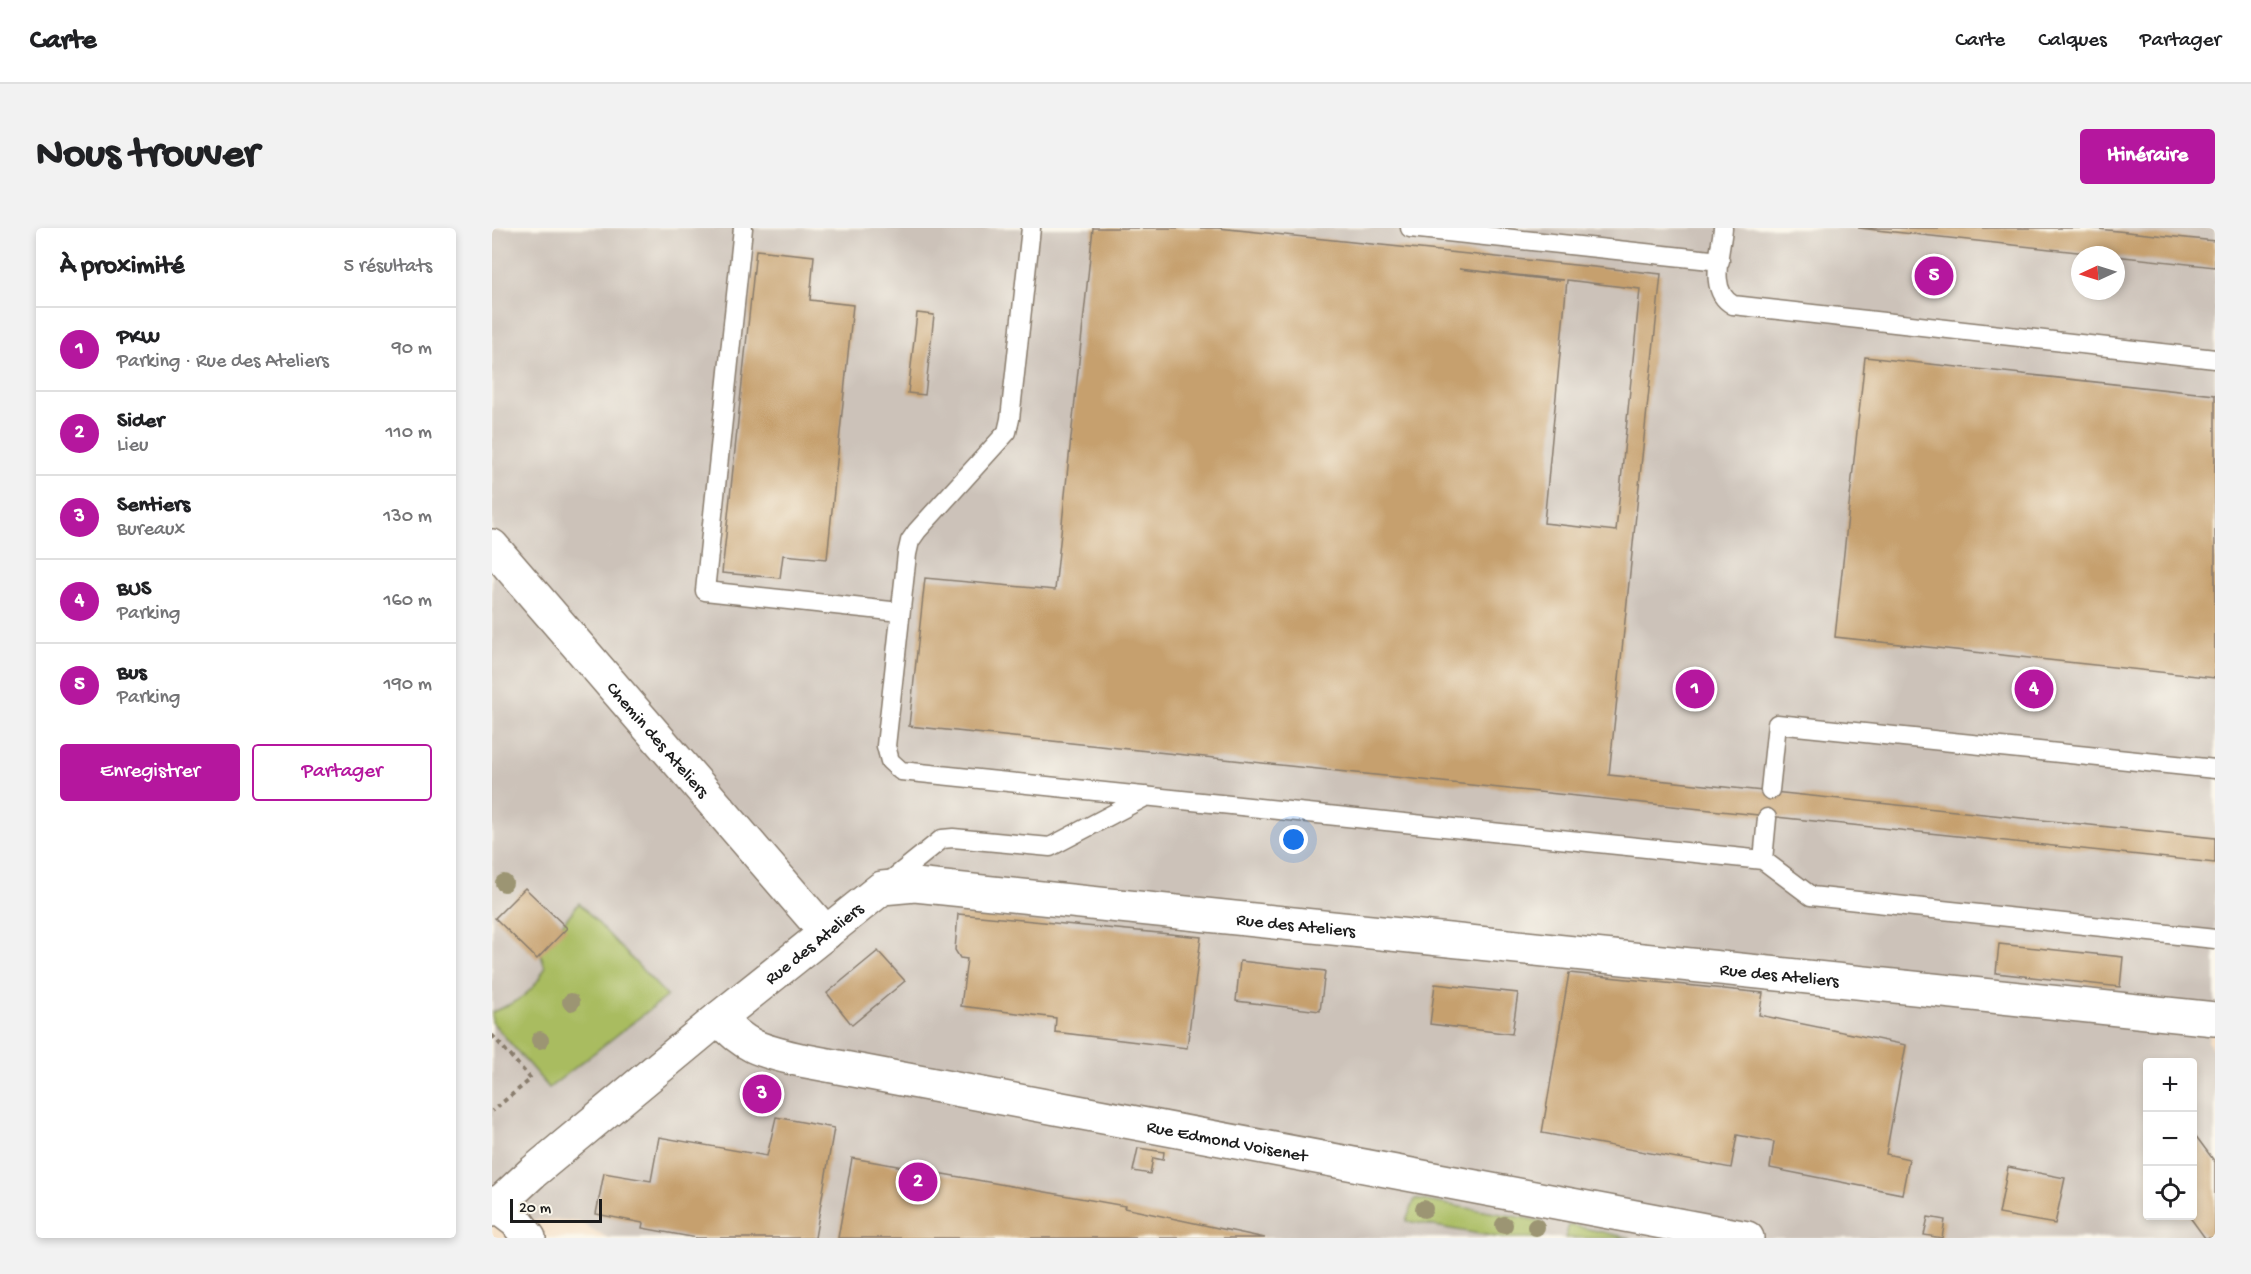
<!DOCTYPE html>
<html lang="fr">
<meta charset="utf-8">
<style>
:root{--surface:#fff;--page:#f2f2f2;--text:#202124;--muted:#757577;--line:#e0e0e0;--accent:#b5179e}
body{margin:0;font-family:"Gochi Hand",sans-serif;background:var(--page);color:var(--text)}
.controls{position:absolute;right:18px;bottom:18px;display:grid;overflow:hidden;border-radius:6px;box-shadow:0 3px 9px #0003}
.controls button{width:54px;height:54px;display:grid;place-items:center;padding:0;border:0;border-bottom:2px solid var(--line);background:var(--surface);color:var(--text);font:30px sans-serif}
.compass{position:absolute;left:1579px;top:18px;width:54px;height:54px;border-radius:50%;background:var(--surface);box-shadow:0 3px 9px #0003;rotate:266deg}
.scale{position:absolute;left:18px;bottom:15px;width:92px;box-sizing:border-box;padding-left:6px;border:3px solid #1c1c1c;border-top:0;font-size:16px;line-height:21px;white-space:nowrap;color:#1c1c1c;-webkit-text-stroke:4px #fbf7ec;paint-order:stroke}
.you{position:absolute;left:802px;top:612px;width:21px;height:21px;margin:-15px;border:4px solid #fff;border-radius:50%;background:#1a73e8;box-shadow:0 0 0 9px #1a73e833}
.badge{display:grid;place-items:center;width:39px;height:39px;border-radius:50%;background:var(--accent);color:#fff;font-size:20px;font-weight:700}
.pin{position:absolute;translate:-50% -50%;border:3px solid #fff;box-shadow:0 2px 6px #0006}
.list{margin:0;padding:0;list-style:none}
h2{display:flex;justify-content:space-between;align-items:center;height:78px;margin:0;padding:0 24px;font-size:26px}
h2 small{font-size:20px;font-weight:400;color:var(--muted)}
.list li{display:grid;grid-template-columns:39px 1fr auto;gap:18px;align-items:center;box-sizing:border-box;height:84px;padding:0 24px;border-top:2px solid var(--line)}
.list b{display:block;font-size:22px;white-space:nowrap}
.list p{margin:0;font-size:20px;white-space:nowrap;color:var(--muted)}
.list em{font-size:20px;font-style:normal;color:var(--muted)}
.actions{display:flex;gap:12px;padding:18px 24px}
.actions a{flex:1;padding:14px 0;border:2px solid var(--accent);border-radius:6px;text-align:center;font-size:21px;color:var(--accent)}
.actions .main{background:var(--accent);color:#fff}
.icon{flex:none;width:33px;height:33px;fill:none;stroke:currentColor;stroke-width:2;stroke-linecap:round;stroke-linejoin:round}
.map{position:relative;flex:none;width:1723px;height:1010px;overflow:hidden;border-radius:6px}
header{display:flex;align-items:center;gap:36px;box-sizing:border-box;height:84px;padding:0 30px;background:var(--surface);border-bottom:2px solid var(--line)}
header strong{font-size:28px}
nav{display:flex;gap:33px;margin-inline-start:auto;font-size:21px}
.intro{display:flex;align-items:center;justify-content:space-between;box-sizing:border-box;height:144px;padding:0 36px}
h1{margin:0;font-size:42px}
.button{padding:15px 27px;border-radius:6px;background:var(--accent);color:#fff;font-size:21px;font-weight:700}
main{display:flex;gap:36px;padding:0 36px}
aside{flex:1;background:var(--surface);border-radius:6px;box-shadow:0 3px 9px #0003}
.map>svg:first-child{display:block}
</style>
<header>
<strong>Carte</strong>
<nav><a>Carte</a><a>Calques</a><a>Partager</a></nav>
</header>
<div class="intro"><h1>Nous trouver</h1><a class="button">Itinéraire</a></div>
<main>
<aside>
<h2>À proximité<small>5 résultats</small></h2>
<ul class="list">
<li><span class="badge">1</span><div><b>PKW</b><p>Parking · Rue des Ateliers</p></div><em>90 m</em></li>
<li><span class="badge">2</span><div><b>Sider</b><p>Lieu</p></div><em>110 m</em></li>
<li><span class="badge">3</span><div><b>Sentiers</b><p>Bureaux</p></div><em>130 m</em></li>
<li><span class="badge">4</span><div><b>BUS</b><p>Parking</p></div><em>160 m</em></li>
<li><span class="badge">5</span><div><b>Bus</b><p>Parking</p></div><em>190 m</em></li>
</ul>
<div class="actions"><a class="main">Enregistrer</a><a>Partager</a></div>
</aside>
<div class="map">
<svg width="1723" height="1010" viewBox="0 0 1723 1010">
<rect width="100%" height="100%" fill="#fbf7ec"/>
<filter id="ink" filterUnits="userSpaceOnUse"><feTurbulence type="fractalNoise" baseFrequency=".0167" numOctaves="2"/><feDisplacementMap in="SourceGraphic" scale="12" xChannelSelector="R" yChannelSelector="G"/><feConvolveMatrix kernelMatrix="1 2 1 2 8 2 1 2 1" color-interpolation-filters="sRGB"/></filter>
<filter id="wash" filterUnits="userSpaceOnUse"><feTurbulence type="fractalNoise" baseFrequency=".008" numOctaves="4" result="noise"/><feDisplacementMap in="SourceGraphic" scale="24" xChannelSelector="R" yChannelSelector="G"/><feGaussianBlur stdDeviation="1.35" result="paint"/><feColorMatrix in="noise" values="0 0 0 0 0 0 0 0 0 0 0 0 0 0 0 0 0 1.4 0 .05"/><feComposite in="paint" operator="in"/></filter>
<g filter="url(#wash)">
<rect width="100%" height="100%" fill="#f4dabd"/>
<!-- industrial -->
<path fill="#ccc2b9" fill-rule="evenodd" d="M0 0H1723V776L1716 814 1723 824V1010H116L85 993 0 990ZM1588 27H1624V63H1588ZM1656 834H1700V988H1656Z"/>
<!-- green -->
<path fill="#a9bc60" stroke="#626c3e" stroke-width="1.5" d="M87 675 175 768 57 860 0 794V784C26 774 41 765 53 740L48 724Z
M923 971 1050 993 1047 1010H1010L914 993Z
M1077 997 1139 1010H1073Z"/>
<g id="blocks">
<!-- building -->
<path fill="#c6a06e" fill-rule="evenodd" d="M601 0H726L1169 46 1117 547 1723 610V635L417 498 433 350 563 362ZM967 41 1072 52H1059ZM1075 52 1148 61 1124 303 1052 295Z
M1366 0H1596L1723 13V39Z
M264 22 322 28 318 72 361 77 335 331 291 327 288 350 230 345Z
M425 85 442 87 433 167 416 165Z
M1373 129 1723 167V450L1343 409Z
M33 660 75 700 45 731 3 690Z
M466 686 709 709 695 820 563 804 564 790 469 778 475 731 468 730 463 722Z
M1507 716 1631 729 1628 759 1504 745Z
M386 723 413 753 360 797 335 765Z
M748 733 833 743 828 783 744 773Z
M1077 745 1271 765 1267 787 1414 817 1394 926 1417 931 1410 966 1278 940 1282 914 1245 907 1239 940 1050 905Z
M943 756 1026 765 1020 806 938 796Z
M284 889 342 900 323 1010H205L150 1000 151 995 104 986 112 945 159 953 167 909 275 928Z
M1703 907 1723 934V1010H1713L1697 988H1700V908Z
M646 920 672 924 671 932 661 930 658 946 641 943Z
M360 930 633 978 632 980 773 1010H346Z
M1516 939 1573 950 1563 996 1507 986Z
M1436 989 1453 992 1450 1010 1432 1007Z"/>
</g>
</g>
<g filter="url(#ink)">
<use href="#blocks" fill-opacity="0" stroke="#887b6c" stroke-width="1.5"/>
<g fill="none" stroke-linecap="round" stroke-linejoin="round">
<!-- lane casing -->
<g stroke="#887b6c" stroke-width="21">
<path id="lane" d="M251 0 213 363 408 384
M539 0 518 191 515 204 425 303 418 313 415 326 394 518 398 533 409 543 1271 632 1319 668 1723 711
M918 0 1228 33
M1231 0C1229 24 1215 63 1241 77L1723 131
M1278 562 1285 496 1723 541
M1271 632 1275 590
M393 657 450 611 461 610 558 619 655 568"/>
</g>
<!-- street casing -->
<g stroke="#887b6c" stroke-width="36">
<g id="street">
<path id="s1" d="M0 318 334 705"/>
<path id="s2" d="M227 790C253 820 271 823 309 832L1255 1010"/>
<path d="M0 975 24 993 37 1010"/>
<path id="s3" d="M0 982 40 945 227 790 390 660 423 657 1723 791"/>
</g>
</g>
<!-- path -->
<path stroke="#887b6c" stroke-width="4" stroke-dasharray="4.5 4.5" stroke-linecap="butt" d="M0 807 39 851 0 883"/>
<!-- lane -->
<use href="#lane" stroke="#fff" stroke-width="18"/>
<!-- street -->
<use href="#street" stroke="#fff" stroke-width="33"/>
</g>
<!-- trees -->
<g fill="#9c9573">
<circle cx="12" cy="655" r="9"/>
<circle cx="79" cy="774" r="9"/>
<circle cx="48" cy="812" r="9"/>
<circle cx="932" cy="981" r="9"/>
<circle cx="1012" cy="997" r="9"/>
<circle cx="1044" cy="999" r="9"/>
</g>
</g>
<g text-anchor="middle" stroke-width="6" stroke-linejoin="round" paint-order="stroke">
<!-- street labels -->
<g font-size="18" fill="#1c1c1c" stroke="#fbf7ec">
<text dy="6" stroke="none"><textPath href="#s1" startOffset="255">Chemin des Ateliers</textPath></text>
<text dy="6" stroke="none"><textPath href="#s3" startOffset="922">Rue des Ateliers</textPath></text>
<text dy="6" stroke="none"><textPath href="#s3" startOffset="418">Rue des Ateliers</textPath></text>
<text dy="6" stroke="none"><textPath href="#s3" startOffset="1408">Rue des Ateliers</textPath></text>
<text dy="6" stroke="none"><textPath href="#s2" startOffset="528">Rue Edmond Voisenet</textPath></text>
</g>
</g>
</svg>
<div class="controls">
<button>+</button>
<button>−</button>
<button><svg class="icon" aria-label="locate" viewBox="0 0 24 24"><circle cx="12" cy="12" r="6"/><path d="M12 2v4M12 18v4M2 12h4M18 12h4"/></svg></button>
</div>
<svg class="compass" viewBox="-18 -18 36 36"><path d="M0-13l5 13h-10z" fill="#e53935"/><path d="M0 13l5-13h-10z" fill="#757577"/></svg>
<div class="scale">20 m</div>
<div class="you"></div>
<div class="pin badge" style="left:1203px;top:461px">1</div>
<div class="pin badge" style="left:426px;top:954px">2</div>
<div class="pin badge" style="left:270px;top:866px">3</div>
<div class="pin badge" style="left:1542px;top:461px">4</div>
<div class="pin badge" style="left:1442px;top:48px">5</div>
</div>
</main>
